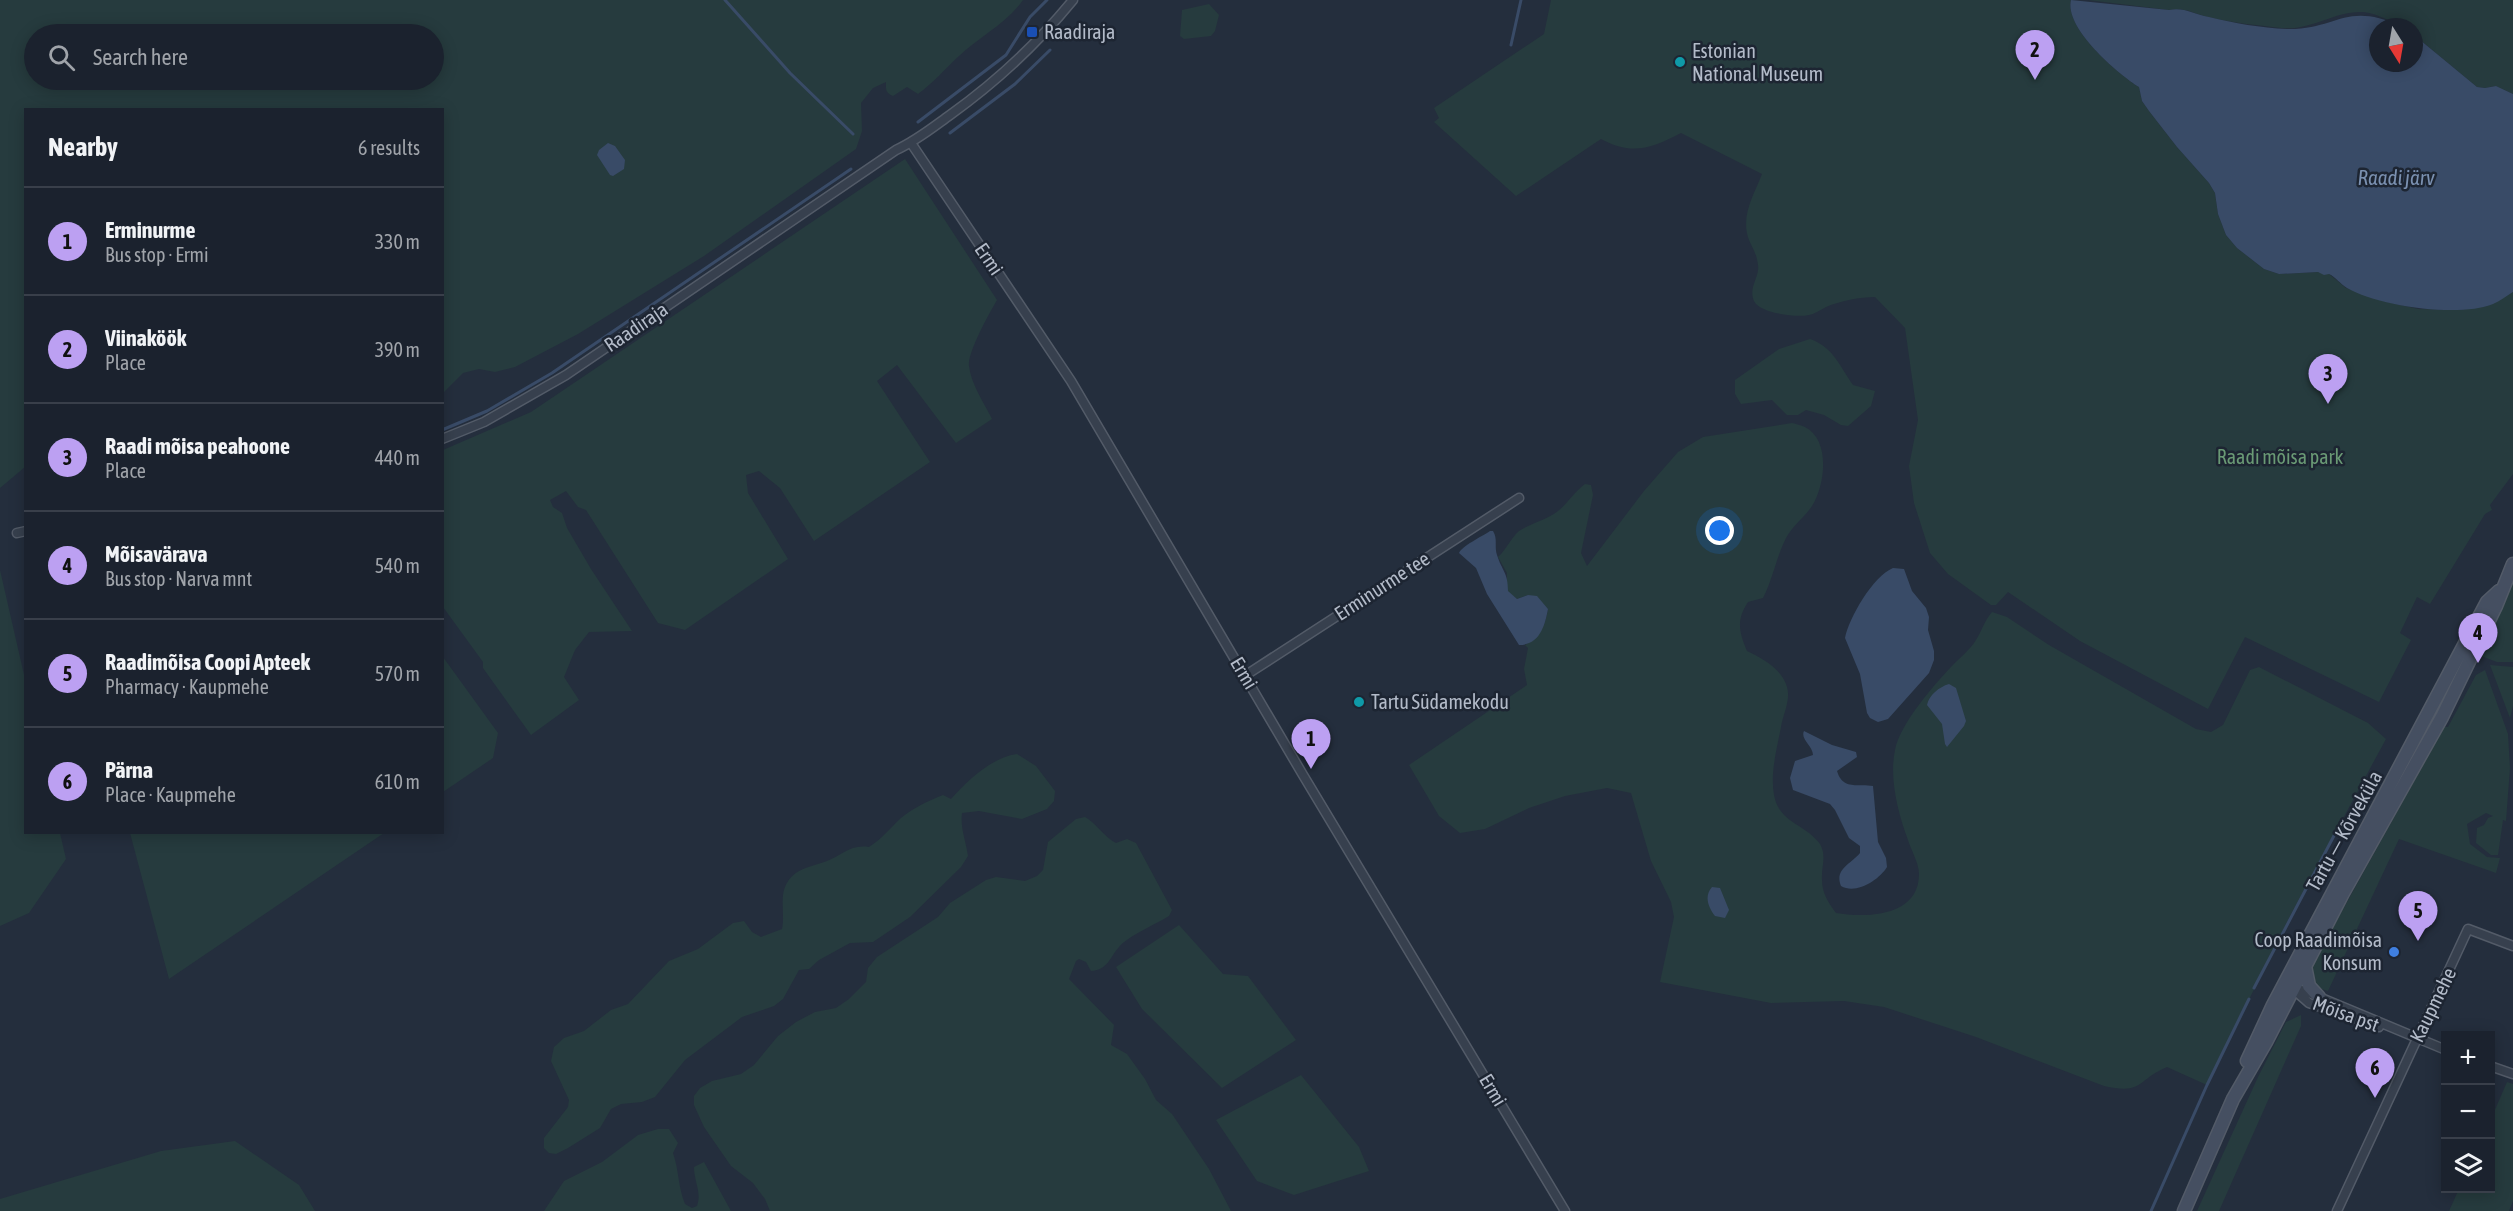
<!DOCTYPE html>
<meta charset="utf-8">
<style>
:root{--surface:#1b222e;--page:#242a36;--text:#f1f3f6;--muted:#a0a4aa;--line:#393f4a;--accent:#bca0f2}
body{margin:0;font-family:"Asap Condensed",sans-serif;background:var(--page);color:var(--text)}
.controls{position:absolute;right:18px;bottom:18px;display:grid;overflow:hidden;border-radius:0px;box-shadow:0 3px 15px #0003}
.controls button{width:54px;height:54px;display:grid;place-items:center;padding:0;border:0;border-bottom:2px solid var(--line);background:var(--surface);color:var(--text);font:30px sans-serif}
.compass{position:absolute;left:2369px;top:18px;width:54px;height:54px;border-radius:50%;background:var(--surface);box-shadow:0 3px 15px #0003;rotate:169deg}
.you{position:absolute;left:1720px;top:531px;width:21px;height:21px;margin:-15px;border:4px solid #fff;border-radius:50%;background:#1a73e8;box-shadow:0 0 0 9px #1a73e833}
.badge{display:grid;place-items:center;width:39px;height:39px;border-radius:50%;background:var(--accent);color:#111;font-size:20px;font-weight:700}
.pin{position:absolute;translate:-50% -50px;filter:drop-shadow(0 2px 3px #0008)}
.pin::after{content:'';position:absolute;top:32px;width:21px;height:18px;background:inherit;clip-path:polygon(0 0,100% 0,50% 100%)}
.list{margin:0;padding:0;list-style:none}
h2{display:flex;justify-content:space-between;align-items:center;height:78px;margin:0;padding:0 24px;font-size:26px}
h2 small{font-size:20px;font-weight:400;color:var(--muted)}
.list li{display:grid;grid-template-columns:39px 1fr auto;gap:18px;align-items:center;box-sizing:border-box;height:108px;padding:0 24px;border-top:2px solid var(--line)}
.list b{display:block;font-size:22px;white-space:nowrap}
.list p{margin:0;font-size:20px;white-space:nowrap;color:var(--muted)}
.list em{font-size:20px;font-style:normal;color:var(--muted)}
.icon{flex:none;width:33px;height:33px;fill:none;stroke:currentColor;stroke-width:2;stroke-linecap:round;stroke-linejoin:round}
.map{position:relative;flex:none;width:2513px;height:1211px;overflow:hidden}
.search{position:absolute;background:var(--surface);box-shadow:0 3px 15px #0003;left:24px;top:24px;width:420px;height:66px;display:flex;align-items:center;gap:15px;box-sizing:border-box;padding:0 21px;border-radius:33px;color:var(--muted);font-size:22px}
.panel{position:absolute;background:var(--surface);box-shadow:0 3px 15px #0003;left:24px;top:108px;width:420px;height:726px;border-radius:0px}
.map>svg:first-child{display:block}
</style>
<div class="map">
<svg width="2513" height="1211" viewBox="0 0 2513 1211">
<rect width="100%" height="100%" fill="#242e3d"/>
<!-- green -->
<path fill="#263b3e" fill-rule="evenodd" d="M0 0H1023C1007 23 979 37 959 56 945 69 934 82 918 94L907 87 893 96C885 93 886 89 886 82L873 88 861 103 862 131 856 149 704 256 578 334 515 367 495 372 479 369 463 373 443 393 442 110H26L25 467 0 488ZM34 34H434V80H34Z
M1551 0H2071C2064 28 2118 74 2139 87L2142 101 2149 111 2177 147 2209 183 2215 193 2218 214 2226 235 2237 248 2264 269 2279 274 2318 272 2329 274 2346 288 2383 301 2418 309 2459 310 2487 306 2513 292V474L2490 505 2492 510 2485 514 2430 604 2417 597 2400 633 2411 640 2379 702 2245 637 2208 709 2080 641 2008 592 1996 605H1991L1948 574 1930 553 1914 503 1909 466 1918 420 1905 328 1875 297C1860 297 1840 301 1826 307 1820 310 1815 314 1809 315 1797 318 1759 313 1754 301 1748 287 1760 277 1758 265 1757 255 1753 249 1749 240 1740 216 1754 195 1762 174L1681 133C1652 148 1632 156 1601 139L1516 196 1434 122 1439 118 1434 108 1544 34Z
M2088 0H2513V94L2496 86 2485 88 2477 87 2414 35V27C2395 27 2381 13 2362 12 2334 11 2311 31 2281 28 2257 25 2232 23 2208 17 2193 13 2184 7 2169 10Z
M1209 4 1219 15 1215 31 1211 36 1184 39 1180 36 1182 10Z
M905 159 997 300C990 312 967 353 969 366 971 384 984 403 992 419L956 443 897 365 877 381 930 462 814 541 780 488 759 471 746 475 748 493 788 559 685 630 658 623 586 510 578 507 566 491 550 500 553 507 562 513 567 528 591 569 632 631 589 632 575 650 564 677 579 700 531 735 483 668V662L443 607V450L531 412Z
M1810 339C1833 347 1839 365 1853 385L1875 391 1871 406 1848 426 1841 425 1824 415 1806 410 1798 415H1787L1772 400 1741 404 1735 394V380L1779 349Z
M1792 423C1796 424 1801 425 1805 427 1831 440 1825 486 1812 506 1804 518 1793 525 1786 538 1776 558 1773 579 1763 598L1748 602C1736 620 1739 632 1747 651 1762 658 1782 669 1787 687 1791 700 1783 714 1781 727 1777 748 1770 773 1774 795 1779 823 1806 824 1820 844 1827 856 1821 867 1822 880 1822 893 1828 902 1836 913 1866 918 1919 917 1919 874 1919 863 1911 850 1908 840 1898 813 1889 778 1895 750 1900 724 1933 686 1951 667 1959 658 1970 650 1976 640 1982 631 1984 621 1992 612L2007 617 2049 645 2196 729 2211 732 2223 725 2250 670 2259 667 2368 723 2386 739 2289 918 2207 1085 2167 1067C2136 1080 2144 1095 2104 1086L1976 1037 1884 1007 1844 1001 1771 1003 1660 982 1674 917 1671 902 1651 861 1631 793 1607 788 1565 796 1529 808 1485 829 1460 833 1439 816 1409 765 1527 685 1524 669 1528 648 1525 645C1541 636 1545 626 1548 609L1528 595 1517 599 1507 591V573L1498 557C1506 550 1511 538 1519 531 1531 523 1547 520 1558 511 1568 503 1574 492 1585 484L1591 485 1593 495 1581 553 1587 566 1644 491 1678 452 1703 437Z
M0 570 25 679 26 832 60 833 66 859 29 913 0 926Z
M2513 583V662H2497L2481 656Z
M443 657 498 733 493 758 443 792Z
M2490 665 2513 667V706L2510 718Z
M2485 670 2508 734 2510 768 2506 821 2503 820 2498 855H2491L2476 843 2477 828 2484 825 2488 818 2493 816 2486 813 2467 824 2470 844 2487 857 2500 858 2496 873 2399 839 2328 991C2314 987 2309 981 2311 967L2444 727H2448L2476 675Z
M1017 754 1036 766 1055 791 1054 801 1047 809 1022 819 979 811 962 813C960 828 966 841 968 856L961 867 910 917 873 942 850 943 819 960 809 969 799 970 783 999 774 1006 742 1017 685 1060 655 1097 642 1102 621 1104 611 1109 600 1128 568 1148 556 1154 549 1153 544 1148V1138L568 1107 569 1100 551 1061 554 1047 564 1038 584 1031 611 1010 628 1004 669 961 698 949 733 923 744 921 752 932 761 937 782 929C785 916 780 899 785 887 793 868 809 868 827 861 843 855 850 844 869 847 882 839 890 828 901 818 913 808 928 801 943 795L951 799C967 781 992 757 1017 754Z
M1085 817C1097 824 1103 836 1116 843L1127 839 1136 843 1172 910 1169 916C1156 924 1128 936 1119 947 1110 957 1108 970 1091 971L1086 962 1079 959 1076 961 1069 979 1114 1025 1111 1045 1127 1054 1145 1079 1156 1100 1172 1114 1209 1169 1231 1211H770L765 1199 753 1183 731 1166 704 1127 694 1105V1096L700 1088 712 1081 741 1074 754 1065 778 1036 796 1022 815 1012 836 1008 849 999 866 982 868 968 877 957 938 917 950 903 986 880 996 877 1025 881 1037 876 1043 870 1048 842 1076 819Z
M130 833V832L384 833 169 979Z
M1179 925 1223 974 1248 976 1296 1040 1222 1088 1142 1009 1116 967Z
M2301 1015V1026L2219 1211H2197L2258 1077 2286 1022Z
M1301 1075 1359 1147 1369 1171 1294 1195 1257 1181 1216 1120Z
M2507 1082 2513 1084V1201L2509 1211H2449L2459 1189 2490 1188 2491 1119Z
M658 1129H669L678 1143 673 1153C679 1170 678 1187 685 1204L692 1208 697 1206C702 1192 694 1182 694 1167L704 1162 731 1211H544L564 1181 602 1162 638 1135Z
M235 1141 299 1185 315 1211H0V1199L161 1151Z"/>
<!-- water -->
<path fill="#394b67" d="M2071 0 2169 10C2184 7 2193 14 2209 17 2234 23 2261 28 2287 29 2338 30 2345 0 2403 27H2378V63H2414V35L2477 87 2485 88 2496 86 2513 94V292C2506 296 2500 301 2493 304 2459 318 2378 306 2347 288 2340 284 2336 277 2329 274L2324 275 2318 272 2279 274 2264 269 2237 248 2226 235 2218 214 2215 193 2209 183 2177 147 2149 111 2142 101 2139 87C2118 74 2064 28 2071 0Z
M608 143 615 146 625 160 624 169 613 176 610 175 597 155 599 150Z
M1490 531H1493C1498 539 1494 546 1497 555 1502 571 1508 572 1508 591L1517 599 1528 595 1537 596 1548 609C1545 625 1540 645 1519 645L1487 594 1476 568 1459 553C1462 546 1481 537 1490 531Z
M1893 568 1904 569 1912 591 1926 608 1929 617 1928 630 1934 651V660L1929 673 1888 719 1878 722 1870 718 1867 713 1860 674 1845 638C1849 618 1873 576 1893 568Z
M1949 684 1956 688 1966 721 1964 726 1947 747 1945 744 1942 724 1927 705C1929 695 1939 687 1949 684Z
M1804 731 1832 745 1856 752 1857 757 1837 771C1843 791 1858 783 1873 786L1878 842 1886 858 1887 867C1879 880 1856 895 1841 886 1834 869 1851 864 1860 853V846L1849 838 1835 810 1830 804 1793 790 1790 778 1795 761 1813 755C1813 746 1800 739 1804 731Z
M1712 887 1720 888 1729 910 1725 918 1715 916C1708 907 1704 896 1712 887Z"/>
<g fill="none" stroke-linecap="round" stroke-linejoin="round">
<!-- stream -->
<path stroke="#394b67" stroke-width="3" d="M725 0 790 73 853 134
M1511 45 1521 0
M918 122 1006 55 1030 17 1047 0
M950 133 1015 84 1050 50
M442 430 487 411 552 373 851 169
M2254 988 2337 830
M2151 1211 2207 1085 2249 999"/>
<!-- street casing -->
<g stroke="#535b68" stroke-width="11">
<path id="street" d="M911 143 1071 381 1303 775 1565 1211
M442 439 484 422 566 375 896 150C916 141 932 128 950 115 996 82 1037 44 1073 0
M17 533 26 531
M1246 675 1519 498
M2292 989 2301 990 2319 997 2446 1050
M2293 989 2309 1003 2379 1027
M2490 1066 2513 1074
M2337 1211 2468 929 2513 946"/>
</g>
<!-- secondary casing -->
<g stroke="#535b68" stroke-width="15">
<path id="secondary" d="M2305 966 2309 986 2319 997
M2247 1061 2273 1005 2487 602 2499 591
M2184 1211 2233 1099 2266 1042 2343 893 2442 717 2496 606 2513 564"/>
</g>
<!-- street -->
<use href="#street" stroke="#37404e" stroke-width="8"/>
<!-- secondary -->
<use href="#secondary" stroke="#454f61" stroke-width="12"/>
</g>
<!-- markers -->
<rect fill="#1a4fb4" stroke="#1d2532" stroke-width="2" x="1026" y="26" width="12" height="12" rx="3"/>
<g fill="#0f9aa8" stroke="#1d2532" stroke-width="2">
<circle cx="1680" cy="62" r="6"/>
<circle cx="1359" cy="702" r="6"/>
</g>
<circle fill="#3f7fe0" stroke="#1d2532" stroke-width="2" cx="2394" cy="952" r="6"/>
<g text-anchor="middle" stroke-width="5" stroke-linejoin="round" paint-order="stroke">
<!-- poi labels -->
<g font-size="20" fill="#b3bbc9" stroke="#1d2532" text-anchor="start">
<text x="1044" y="39">Raadiraja</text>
<text x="1692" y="58">Estonian<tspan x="1692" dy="23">National Museum</tspan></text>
<text x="1371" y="709">Tartu Südamekodu</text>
<text x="2382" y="947" text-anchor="end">Coop Raadimõisa<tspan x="2382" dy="23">Konsum</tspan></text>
</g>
<!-- street labels -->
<g font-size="20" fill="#b3bbc9" stroke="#1d2532">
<text transform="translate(989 259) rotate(56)" y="7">Ermi</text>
<text transform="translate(636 327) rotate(-34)" y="7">Raadiraja</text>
<text transform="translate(1382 586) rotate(-33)" y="7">Erminurme tee</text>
<text transform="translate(1244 673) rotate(59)" y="7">Ermi</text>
<text transform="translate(2344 831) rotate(-61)" y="7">Tartu — Kõrveküla</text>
<text transform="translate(2433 1005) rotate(-64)" y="7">Kaupmehe</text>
<text transform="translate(2346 1014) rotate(20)" y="7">Mõisa pst</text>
<text transform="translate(1493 1090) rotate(59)" y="7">Ermi</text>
</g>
<!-- park labels -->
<g font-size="20" fill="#6a9a75" stroke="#1d2532">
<text x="2280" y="464">Raadi mõisa park</text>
</g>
<!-- water labels -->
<g font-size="21" font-style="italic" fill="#7b91b1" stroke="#1d2532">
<text x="2396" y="185">Raadi järv</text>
</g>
</g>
</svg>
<div class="controls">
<button>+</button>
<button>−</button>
<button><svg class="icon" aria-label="layers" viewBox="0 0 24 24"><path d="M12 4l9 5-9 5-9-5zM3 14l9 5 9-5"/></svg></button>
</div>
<svg class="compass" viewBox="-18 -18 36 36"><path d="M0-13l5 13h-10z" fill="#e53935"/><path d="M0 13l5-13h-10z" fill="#a0a4aa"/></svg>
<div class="you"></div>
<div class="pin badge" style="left:1311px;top:769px">1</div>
<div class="pin badge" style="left:2035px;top:80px">2</div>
<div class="pin badge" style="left:2328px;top:404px">3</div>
<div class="pin badge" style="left:2478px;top:663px">4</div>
<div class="pin badge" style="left:2418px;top:941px">5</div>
<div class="pin badge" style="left:2375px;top:1098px">6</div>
<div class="search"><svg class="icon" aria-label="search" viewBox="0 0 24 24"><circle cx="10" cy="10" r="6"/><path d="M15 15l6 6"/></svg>Search here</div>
<section class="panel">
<h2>Nearby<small>6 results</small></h2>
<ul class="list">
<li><span class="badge">1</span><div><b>Erminurme</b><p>Bus stop · Ermi</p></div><em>330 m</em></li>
<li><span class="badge">2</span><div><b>Viinaköök</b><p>Place</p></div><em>390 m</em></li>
<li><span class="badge">3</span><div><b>Raadi mõisa peahoone</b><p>Place</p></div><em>440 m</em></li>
<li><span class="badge">4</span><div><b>Mõisavärava</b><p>Bus stop · Narva mnt</p></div><em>540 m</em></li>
<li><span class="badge">5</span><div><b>Raadimõisa Coopi Apteek</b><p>Pharmacy · Kaupmehe</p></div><em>570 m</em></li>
<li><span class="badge">6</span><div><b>Pärna</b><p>Place · Kaupmehe</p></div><em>610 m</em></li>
</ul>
</section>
</div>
